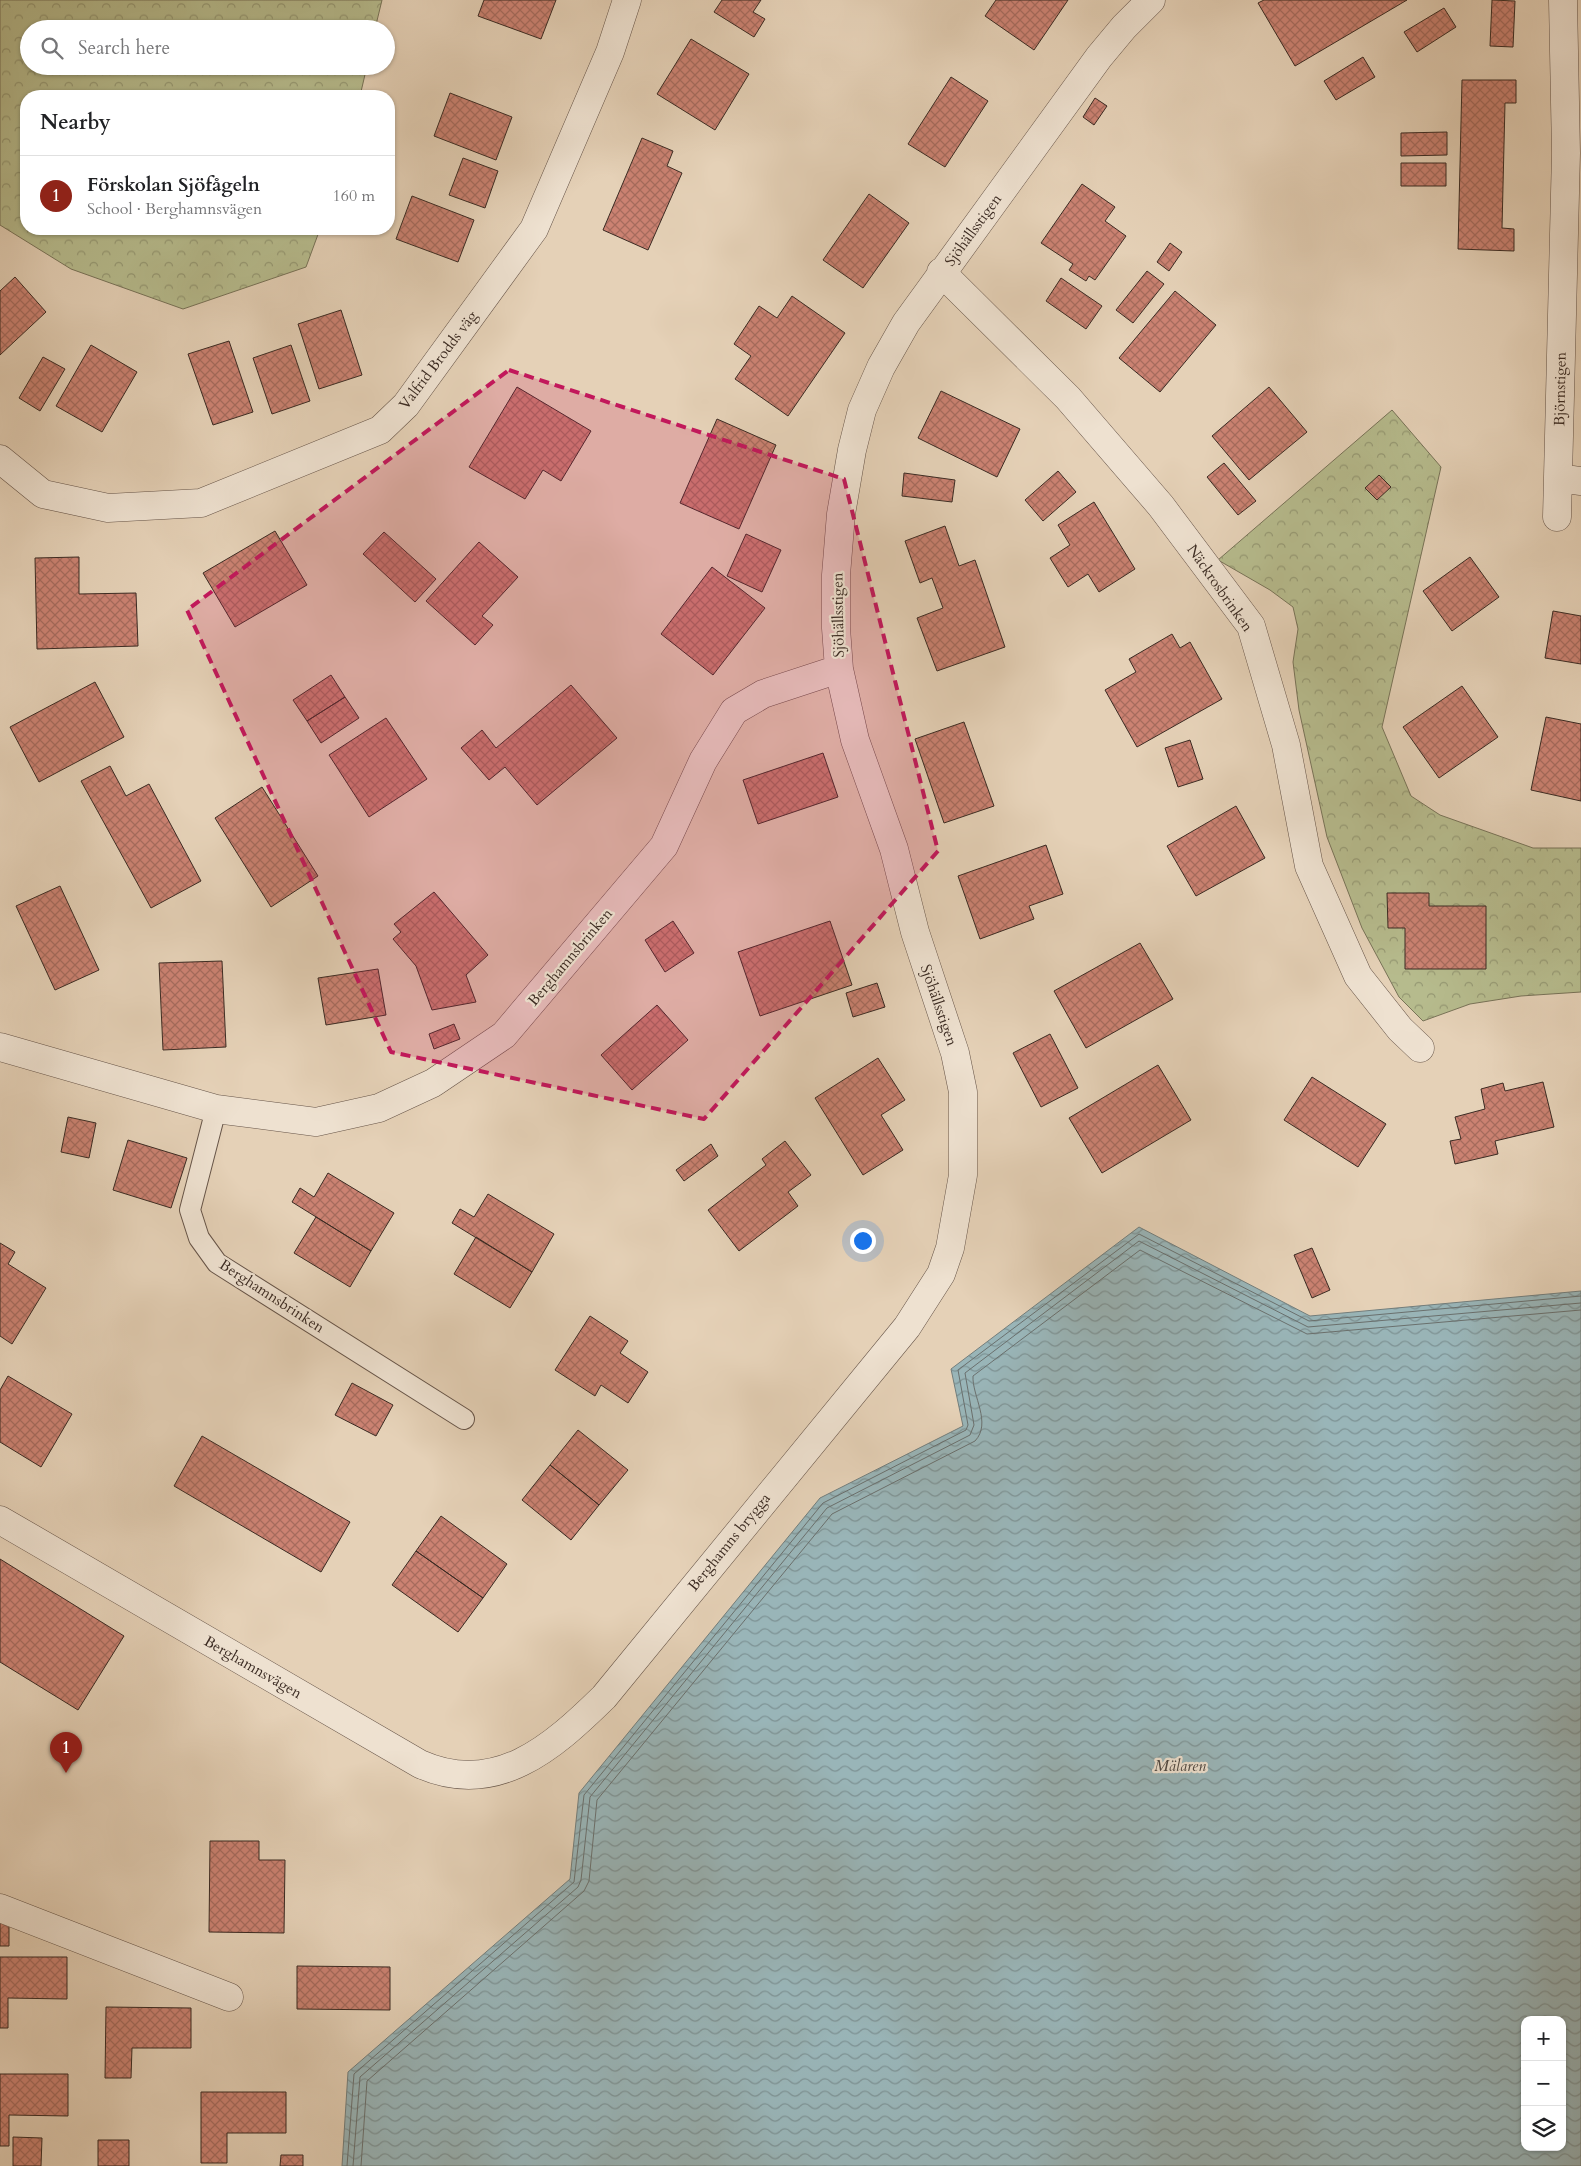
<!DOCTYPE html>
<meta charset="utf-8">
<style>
:root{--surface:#fff;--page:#f2f2f2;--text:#202124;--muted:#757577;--line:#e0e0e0;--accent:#8f2418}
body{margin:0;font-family:Cardo,serif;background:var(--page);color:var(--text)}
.controls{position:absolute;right:15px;bottom:15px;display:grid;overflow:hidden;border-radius:10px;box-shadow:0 1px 4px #0004}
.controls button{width:45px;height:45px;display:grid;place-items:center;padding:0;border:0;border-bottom:1px solid var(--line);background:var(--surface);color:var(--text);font:25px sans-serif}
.you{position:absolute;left:862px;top:1240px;width:18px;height:18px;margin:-12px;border:4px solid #fff;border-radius:50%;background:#1a73e8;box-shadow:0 0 0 8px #1a73e833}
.badge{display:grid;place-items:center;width:32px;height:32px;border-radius:50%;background:var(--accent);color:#fff;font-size:16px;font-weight:700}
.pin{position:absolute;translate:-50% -41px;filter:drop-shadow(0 1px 2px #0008)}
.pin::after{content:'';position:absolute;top:26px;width:18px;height:15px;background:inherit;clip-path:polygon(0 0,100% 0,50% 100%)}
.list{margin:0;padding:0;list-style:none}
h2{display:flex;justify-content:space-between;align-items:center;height:65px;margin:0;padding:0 20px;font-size:21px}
h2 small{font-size:16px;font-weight:400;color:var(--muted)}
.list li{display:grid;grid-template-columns:32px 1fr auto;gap:15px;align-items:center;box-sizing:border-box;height:80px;padding:0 20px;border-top:1px solid var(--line)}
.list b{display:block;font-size:19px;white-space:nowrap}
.list p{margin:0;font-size:16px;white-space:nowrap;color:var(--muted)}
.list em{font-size:16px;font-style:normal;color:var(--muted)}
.icon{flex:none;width:28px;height:28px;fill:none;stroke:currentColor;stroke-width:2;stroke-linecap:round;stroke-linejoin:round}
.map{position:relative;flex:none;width:1581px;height:2166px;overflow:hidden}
.search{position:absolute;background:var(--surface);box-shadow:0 1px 4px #0004;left:20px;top:20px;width:375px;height:55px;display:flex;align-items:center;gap:12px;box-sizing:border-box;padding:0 18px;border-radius:28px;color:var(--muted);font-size:19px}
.panel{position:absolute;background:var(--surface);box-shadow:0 1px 4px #0004;left:20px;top:90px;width:375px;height:145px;border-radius:20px}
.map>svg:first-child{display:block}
</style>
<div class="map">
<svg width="1581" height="2166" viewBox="0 0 1581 2166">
<defs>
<pattern id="forest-crowns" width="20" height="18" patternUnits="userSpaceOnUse" patternTransform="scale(1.25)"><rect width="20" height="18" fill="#b6bb8d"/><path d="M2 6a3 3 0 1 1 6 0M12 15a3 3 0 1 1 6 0" fill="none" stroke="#959873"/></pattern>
<pattern id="water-waves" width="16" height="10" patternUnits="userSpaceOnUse" patternTransform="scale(1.25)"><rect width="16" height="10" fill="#99b5b8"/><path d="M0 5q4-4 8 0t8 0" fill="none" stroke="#7e9395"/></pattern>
<pattern id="building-cross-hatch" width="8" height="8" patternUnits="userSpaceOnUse" patternTransform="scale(1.25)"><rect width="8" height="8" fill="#cb8272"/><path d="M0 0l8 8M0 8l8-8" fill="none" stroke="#a66b5d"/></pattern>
</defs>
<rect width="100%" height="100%" fill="#e5d1b7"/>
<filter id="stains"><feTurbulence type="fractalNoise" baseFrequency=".004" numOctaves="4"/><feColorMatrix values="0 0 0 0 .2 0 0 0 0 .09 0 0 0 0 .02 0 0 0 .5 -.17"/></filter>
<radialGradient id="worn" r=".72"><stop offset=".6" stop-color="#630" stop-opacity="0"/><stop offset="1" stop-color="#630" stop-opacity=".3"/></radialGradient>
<!-- forest -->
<path fill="url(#forest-crowns)" stroke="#787358" d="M0 0H382L375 29H29V66H367L360 96H26V229H320L306 267 183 309 71 269 0 225Z
M1392 410 1441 467 1382 727 1411 796 1440 815 1533 848H1581V992L1521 996 1470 1004 1423 1021 1399 997 1362 928 1327 837 1299 710 1293 662 1298 629 1293 607 1270 590 1218 560Z"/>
<!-- water -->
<path fill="url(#water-waves)" stroke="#737e7c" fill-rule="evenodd" d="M1139 1227 1310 1316 1581 1291V2166H342L348 2072 570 1879 579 1793 820 1498 963 1426 951 1369ZM1525 2020H1562V2147H1525Z"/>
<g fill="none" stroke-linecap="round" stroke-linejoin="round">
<!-- shore -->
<path stroke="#6a706e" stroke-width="1" d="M347 2166 354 2074 574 1882 584 1795 823 1503 966 1430 968 1425 958 1370 1139 1234 1309 1321 1581 1296
M353 2166 360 2077 578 1887 581 1880 590 1797 827 1508 970 1435 974 1425 965 1373 1139 1241 1308 1327 1581 1303
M361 2166 367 2081 584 1891 589 1881 597 1800 832 1514 975 1441C992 1423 972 1396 973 1376L1140 1250 1307 1334 1581 1310"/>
</g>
<!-- building -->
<path fill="url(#building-cross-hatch)" stroke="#3b2b23" d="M484 0H556L541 39 478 16Z
M722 0H761L753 12 765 19 754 37 714 12Z
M996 0H1068L1034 50 985 16Z
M1264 0H1407L1295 66 1258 3Z
M1492 0 1515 1 1513 47 1490 46Z
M1444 8 1456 27 1417 52 1404 32Z
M691 39 749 74 715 130 657 94Z
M1363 57 1375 77 1336 100 1324 81Z
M951 77 988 101 945 167 908 144Z
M1462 80H1516V103H1505L1502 228 1514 229V251L1458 249Z
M450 93 512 117 496 160 434 136Z
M1095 98 1107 106 1094 125 1083 117Z
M1447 132V155L1401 156V133Z
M642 138 673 151 667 166 682 173 648 250 603 230Z
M463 158 498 171 485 208 449 195Z
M1401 163H1446V186H1401Z
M1082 184 1115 207 1105 221 1126 236 1095 280 1089 276 1086 281 1069 270 1073 264 1041 243Z
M869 194 909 223 863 288 823 260Z
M412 196 474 220 458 262 396 239Z
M1170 243 1182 252 1169 271 1157 262Z
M1147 271 1164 284 1133 323 1116 310Z
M15 277 46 312 0 355V291Z
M1061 278 1102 306 1086 329 1046 301Z
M1175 291 1216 325 1160 392 1119 358Z
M792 296 845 333 788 416 735 379 751 356 734 344 759 306 777 318Z
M341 310 362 375 319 389 298 324Z
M229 341 253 412 213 425 188 354Z
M91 345 137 372 102 432 56 406Z
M291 345 310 401 272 414 253 358Z
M43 357 65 369 40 411 19 398Z
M517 387 591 431 561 481 543 470 525 499 469 467Z
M1269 387 1307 432 1249 480 1212 436Z
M941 391 1020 429 997 477 918 438Z
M717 419 776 445 739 529 680 503Z
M1224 463 1256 501 1238 515 1207 477Z
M1058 471 1076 492 1043 521 1025 500Z
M904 473 955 480 952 502 902 496Z
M1379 475 1391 487 1377 500 1365 488Z
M1094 502 1135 569 1099 592 1088 574 1068 587 1050 558 1070 545 1058 525Z
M945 526 959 566 975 560 1005 647 937 671 917 618 943 608 932 578 920 583 905 541Z
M275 531 307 585 235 627 203 573Z
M384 532 436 579 415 602 363 554Z
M746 534 781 550 762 592 727 576Z
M479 542 518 577 482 616 493 625 475 645 426 601Z
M79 557V594L136 593 138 646 37 649 35 558Z
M1470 557 1499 597 1452 631 1423 591Z
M712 567 765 608 713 675 661 634Z
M1553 611 1581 616V664L1545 658Z
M1172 634 1180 648 1190 642 1222 699 1137 747 1105 690 1136 672 1129 659Z
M331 675 345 697 307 721 293 700Z
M95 682 124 737 39 782 10 727Z
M571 685 617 738 537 805 505 767 489 780 461 748 482 730 496 748Z
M1462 686 1498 737 1439 778 1403 727Z
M345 697 359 718 321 743 307 721Z
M1546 717 1581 724V801L1531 790Z
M386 718 427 779 369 817 329 755Z
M964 722 994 806 944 823 915 739Z
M1190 740 1203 779 1178 787 1165 748Z
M823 753 838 797 758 824 743 780Z
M110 766 126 796 149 784 201 881 151 908 81 781Z
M262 787 318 876 271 907 215 818Z
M1236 806 1265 858 1196 896 1167 846Z
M1046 845 1063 894 1029 906 1034 919 980 939 958 876Z
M60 886 99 970 55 990 16 906Z
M434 892 488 955 466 975 476 1002 432 1010 416 966 393 939 401 932 394 924Z
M1387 893H1429V906H1486V969H1405V928H1388Z
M673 921 694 953 665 972 645 940Z
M830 921 852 985 760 1016 738 952Z
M1140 943 1173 999 1086 1048 1054 991Z
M222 961 226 1047 163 1050 159 963Z
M378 969 386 1015 326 1025 318 978Z
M877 983 885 1007 853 1017 846 993Z
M657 1005 688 1040 632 1090 601 1055Z
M454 1024 460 1039 434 1049 429 1034Z
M1050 1034 1078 1088 1041 1107 1013 1053Z
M878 1058 905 1100 881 1115 903 1150 863 1175 815 1098Z
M1158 1065 1191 1120 1102 1173 1069 1118Z
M1312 1077 1386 1124 1358 1167 1284 1120Z
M1543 1082 1554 1127 1495 1141 1498 1154 1455 1164 1450 1141 1461 1139 1455 1117 1485 1109 1481 1089 1503 1083 1505 1091Z
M68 1117 96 1123 89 1158 61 1152Z
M128 1140 187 1158 171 1208 113 1190Z
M785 1141 811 1175 788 1192 798 1206 739 1251 708 1210 766 1165 762 1159Z
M711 1144 718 1156 684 1181 676 1170Z
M328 1173 394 1213 371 1251 292 1202 300 1188 314 1197Z
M488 1194 554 1234 532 1272 452 1223 460 1209 474 1217Z
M316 1217 371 1251 350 1287 294 1253Z
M476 1237 532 1272 510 1308 454 1274Z
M0 1243 15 1252 8 1264 46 1288 12 1344 0 1336Z
M1312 1248 1330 1290 1312 1298 1294 1255Z
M590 1316 628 1341 620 1353 648 1372 628 1403 601 1385 595 1396 555 1370Z
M8 1376 72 1414 41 1467 0 1442V1390Z
M352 1383 393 1405 376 1436 335 1415Z
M578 1430 628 1470 599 1505 550 1465Z
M202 1436 350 1522 321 1572 174 1486Z
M550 1465 599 1505 571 1540 522 1500Z
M441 1516 507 1564 483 1598 416 1551Z
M416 1551 483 1598 458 1632 392 1585Z
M0 1559 124 1636 78 1710 0 1662Z
M210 1841H259V1860H285L284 1933 209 1932Z
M0 1919H9V1946H0Z
M0 1957H67V1999L8 1998V2028H0Z
M297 1966 390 1967V2010L297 2009Z
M106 2007 191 2008V2048H132L131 2078H105Z
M0 2074H68V2116L9 2115V2146H0Z
M201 2092H286V2133H227V2163H201Z
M13 2137 42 2138 41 2166H13Z
M98 2140H129V2166H98Z
M281 2155H303V2166H280Z"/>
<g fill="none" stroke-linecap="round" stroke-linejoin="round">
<!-- service casing -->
<g stroke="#665448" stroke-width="22">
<path id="service" d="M216 1109 190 1210 199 1238 217 1263 464 1419"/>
</g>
<!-- minor casing -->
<g stroke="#665448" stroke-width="29">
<path id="minor" d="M941 272 1068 398 1161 506 1251 626 1286 745 1309 866 1358 976 1400 1029 1420 1048
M0 459 43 494 108 508 201 503 380 430 406 405 534 229 610 52 627 0
M1558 478 1581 481
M1557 517 1566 153 1563 0
M0 1047 216 1109 316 1122 379 1108 433 1083 504 1035 664 846 703 761 734 711 763 694 839 669
M0 1520 420 1764C496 1798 553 1747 604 1697L907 1327 941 1274 950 1248 963 1175V1092L955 1053 915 932 894 849 855 740 839 669 836 628V575L841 514 852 450 862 410 881 367 906 323 1099 57 1124 27 1151 0
M0 1908 229 1997"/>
</g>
<!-- service -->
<use href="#service" stroke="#eee1d0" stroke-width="20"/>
<!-- minor -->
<use href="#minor" stroke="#eee1d0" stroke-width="28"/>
</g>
<!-- marked area -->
<path fill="#c2185b" fill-opacity="0.2" stroke="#c2185b" stroke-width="4" stroke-dasharray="10 6" stroke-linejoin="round" d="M509 370 844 479 938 851 704 1119 391 1052 187 610Z"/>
<g text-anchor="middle" stroke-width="4.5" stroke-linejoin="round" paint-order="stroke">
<!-- street labels -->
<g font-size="15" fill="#3b2b23" stroke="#eee1d0">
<text transform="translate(973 230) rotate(-54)" y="5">Sjöhällsstigen</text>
<text transform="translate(438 360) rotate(-53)" y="5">Valfrid Brodds väg</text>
<text transform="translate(1560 389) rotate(-89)" y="5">Björnstigen</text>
<text transform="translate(1220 588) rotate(55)" y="5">Näckrosbrinken</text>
<text transform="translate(838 615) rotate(-91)" y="5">Sjöhällsstigen</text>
<text transform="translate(570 957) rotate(-50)" y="5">Berghamnsbrinken</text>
<text transform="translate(939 1005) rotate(71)" y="5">Sjöhällsstigen</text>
<text transform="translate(272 1296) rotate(33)" y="5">Berghamnsbrinken</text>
<text transform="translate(729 1542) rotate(-51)" y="5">Berghamns brygga</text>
<text transform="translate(253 1667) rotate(30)" y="5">Berghamnsvägen</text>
</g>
<!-- water labels -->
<g font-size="16" font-style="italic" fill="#4e4741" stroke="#eee1d0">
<text x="1180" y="1771">Mälaren</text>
</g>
</g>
<rect width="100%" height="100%" filter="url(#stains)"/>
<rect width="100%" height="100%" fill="url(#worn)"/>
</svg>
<div class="controls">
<button>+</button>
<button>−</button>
<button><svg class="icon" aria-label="layers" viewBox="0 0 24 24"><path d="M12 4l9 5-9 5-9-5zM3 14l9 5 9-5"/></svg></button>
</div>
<div class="you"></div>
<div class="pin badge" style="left:66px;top:1773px">1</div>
<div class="search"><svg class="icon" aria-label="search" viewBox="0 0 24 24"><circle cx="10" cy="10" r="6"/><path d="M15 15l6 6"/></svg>Search here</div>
<section class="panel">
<h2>Nearby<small></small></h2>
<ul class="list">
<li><span class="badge">1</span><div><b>Förskolan Sjöfågeln</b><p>School · Berghamnsvägen</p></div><em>160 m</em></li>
</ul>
</section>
</div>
